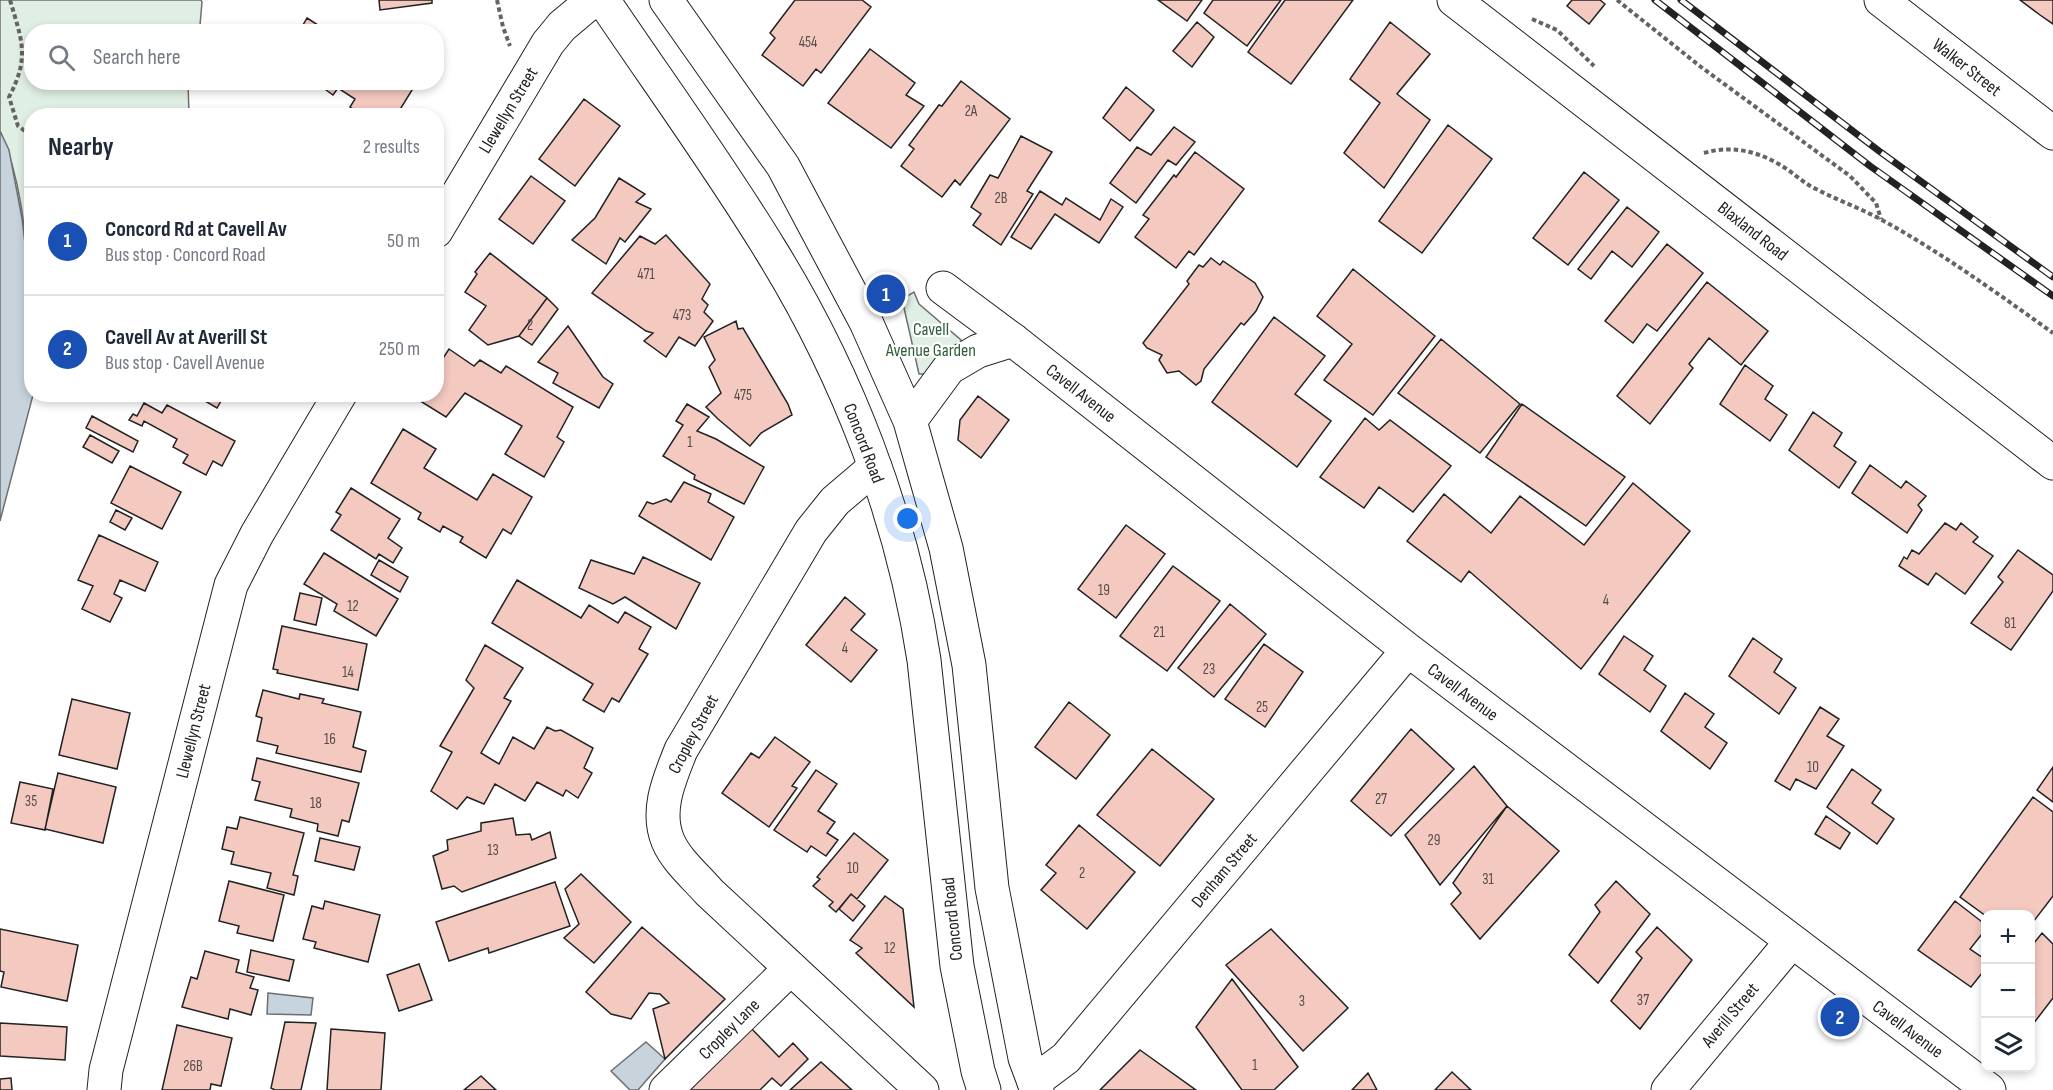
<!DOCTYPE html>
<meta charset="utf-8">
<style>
:root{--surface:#fff;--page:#f6f6f7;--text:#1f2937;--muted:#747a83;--line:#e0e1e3;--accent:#b45309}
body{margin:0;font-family:"Sofia Sans Condensed",sans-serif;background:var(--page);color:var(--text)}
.controls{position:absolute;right:18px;bottom:18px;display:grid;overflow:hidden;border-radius:12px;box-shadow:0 3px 9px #0003}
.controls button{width:54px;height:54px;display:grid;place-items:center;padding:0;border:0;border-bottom:2px solid var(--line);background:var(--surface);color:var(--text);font:30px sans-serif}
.you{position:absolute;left:908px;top:519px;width:21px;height:21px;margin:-15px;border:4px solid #fff;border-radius:50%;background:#1a73e8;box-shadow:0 0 0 9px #1a73e833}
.badge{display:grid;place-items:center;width:39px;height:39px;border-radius:50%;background:var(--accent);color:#fff;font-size:20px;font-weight:700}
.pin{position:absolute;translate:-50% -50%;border:3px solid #fff;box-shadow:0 2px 6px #0006}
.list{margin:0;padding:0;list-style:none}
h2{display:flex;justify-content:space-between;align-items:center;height:78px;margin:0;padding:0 24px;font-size:26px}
h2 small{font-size:20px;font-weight:400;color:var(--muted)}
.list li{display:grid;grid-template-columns:39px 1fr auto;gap:18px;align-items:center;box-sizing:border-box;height:108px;padding:0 24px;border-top:2px solid var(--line)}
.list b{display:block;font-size:22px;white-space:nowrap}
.list p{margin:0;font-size:20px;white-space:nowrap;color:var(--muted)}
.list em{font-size:20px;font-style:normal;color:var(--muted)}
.icon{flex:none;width:33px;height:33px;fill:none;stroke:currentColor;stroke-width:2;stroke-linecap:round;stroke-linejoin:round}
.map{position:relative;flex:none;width:2053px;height:1090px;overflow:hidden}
.search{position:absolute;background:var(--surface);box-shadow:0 3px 9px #0003;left:24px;top:24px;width:420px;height:66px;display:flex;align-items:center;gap:15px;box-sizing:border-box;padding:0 21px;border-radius:24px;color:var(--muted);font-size:22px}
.panel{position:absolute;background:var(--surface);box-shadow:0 3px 9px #0003;left:24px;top:108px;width:420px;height:294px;border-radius:24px}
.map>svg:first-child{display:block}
</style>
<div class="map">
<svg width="2053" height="1090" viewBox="0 0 2053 1090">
<rect width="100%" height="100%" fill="#fff"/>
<!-- green -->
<path fill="#e0efe3" stroke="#6f6f6f" stroke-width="1.5" d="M0 0H201L202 2 200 25 197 31 32 32V82L188 83 189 114 187 116H32L31 298C26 243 23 182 0 131Z
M914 292 919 304 961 340 962 344 925 374H919L902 299Z"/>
<!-- water -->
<path fill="#c7d3dd" stroke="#6f6f6f" stroke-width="1.5" d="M0 131 9 150 22 218 29 277 32 298V394L33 395 0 521Z
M268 993 313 998 311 1015 267 1014Z
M646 1042 665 1059 638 1090H630L611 1071Z"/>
<!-- building -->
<path fill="#f3c9c0" stroke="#222" stroke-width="1.5" d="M379 0H432V3L380 10Z
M795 0H862L871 7 821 73 816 69 803 86 762 55 775 38 770 33Z
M1158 0H1202L1187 21Z
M1213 0H1281L1247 46 1204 13Z
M1285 0H1353L1291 84 1248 52Z
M1572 0H1600L1605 4 1589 24 1567 6Z
M2020 0H2053V24L2040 15Z
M307 18 324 29 326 25 335 32H299Z
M1197 22 1214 37 1192 67 1173 51Z
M1390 22 1430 54 1397 94 1430 120 1384 188 1344 153 1380 103 1350 79Z
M870 49 915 83 906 95 924 106 891 148 828 103Z
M961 81 1010 119 960 185 955 180 942 197 901 166 914 149 909 145 939 105 942 106Z
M315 82H417L396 116H378L372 112 370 116H363L350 107 355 99 338 88 333 95Z
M1126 87 1154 110 1130 141 1103 118Z
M584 99 620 126 575 186 539 159Z
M1448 125 1492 159 1422 253 1379 221Z
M1174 127 1195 142 1176 165 1168 160 1136 203 1110 183 1137 147 1151 155Z
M1021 136 1052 152 1027 191 1033 194 1001 245 973 225 981 214 971 207 990 175 998 178Z
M1195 152 1244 189 1194 255 1189 251 1176 268 1135 237 1149 219 1143 215 1174 175 1176 177Z
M1584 172 1619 200 1568 265 1533 238Z
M531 176 565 201 533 244 499 219Z
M619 178 645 194 636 202 651 209 625 242 620 238 606 264 572 240 595 218Z
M1040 191 1062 205 1066 198 1100 220 1111 199 1123 207 1099 243 1055 214 1031 249 1011 237Z
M1627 207 1659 232 1632 267 1612 251 1591 279 1578 269Z
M666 235 710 284 702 299 708 305 704 312 713 321 695 346 679 337 666 357 644 341 653 333 646 331 592 293 640 236 655 244Z
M1667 244 1703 273 1657 331 1647 324 1633 343 1605 321Z
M490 253 547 298 519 336 488 345 469 330 486 306 465 292 477 274 475 272Z
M1211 258 1220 265 1223 261 1255 283 1263 297 1256 311 1244 325 1241 323 1204 369 1201 381 1196 385 1179 371 1167 373 1159 360 1162 355 1147 348 1143 343 1189 284 1187 281 1199 265 1203 267Z
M1353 269 1435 336 1373 415 1324 380 1352 344 1317 316Z
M1707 282 1768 331 1741 365 1709 338 1689 364 1693 368 1650 424 1617 396Z
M547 298 558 309 532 345 519 336Z
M1274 317 1325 356 1295 394 1331 421 1297 467 1212 402Z
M736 321 738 329 743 328 788 404 792 415 761 433 750 446 718 419 706 407 721 393 709 367 715 360 704 337Z
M568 326 603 377 613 384 599 408 553 383 558 373 538 362Z
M1441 339 1520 404 1480 453 1398 393Z
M449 349 474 366 480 360 501 373 506 366 573 407 557 437 564 442 544 477 505 454 522 426 465 393 446 417 417 399 420 394H436V369Z
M1745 365 1773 386 1765 399 1787 415 1770 441 1720 404Z
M193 394H225L217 408Z
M978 396 1009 420 981 458 958 440 960 420Z
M144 403 162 413 167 405 235 441 222 466 213 461 206 475 183 463 188 455 173 447 177 439 144 421 142 426 129 420 133 414 137 416Z
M687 404 709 417 697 431 716 439 764 467 744 504 694 479 695 475 663 456 683 425 676 421Z
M1522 404 1625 477 1586 526 1486 457Z
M1813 412 1842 433 1834 446 1856 462 1839 488 1789 450Z
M92 416 138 441 133 452 86 428Z
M1365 418 1379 430 1390 420 1451 466 1413 512 1379 487 1364 508 1320 477Z
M403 429 436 449 424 468 477 500 493 474 532 497 511 534 503 529 486 558 460 542 463 537 443 526 440 532 418 519 421 513 371 483Z
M90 435 119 451 112 463 83 447Z
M1870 465 1901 488 1906 481 1926 496 1918 505 1922 510 1907 533 1852 493Z
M130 466 181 492 162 529 111 503Z
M684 482 711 494 708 502 734 517 711 560 639 516 647 502 653 504 666 499 671 502Z
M1633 483 1690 531 1581 669 1469 571 1461 582 1407 541 1444 494 1491 533 1520 496 1584 545Z
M351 488 400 519 388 538 402 548 393 563 379 554 376 559 331 530 341 515 336 512Z
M116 510 132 518 125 530 110 522Z
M1945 523 1956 530 1961 523 1978 537 1973 542 1993 556 1965 594 1936 573 1928 585 1899 566 1904 557 1907 559 1912 550 1919 554Z
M1126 525 1165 554 1116 618 1078 589Z
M99 535 158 562 145 591 120 580 114 594 122 598 110 622 82 609 93 586 78 580Z
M2018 550 2053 575V591L2011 650 1971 623 2003 582 1998 577Z
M324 553 398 599 376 636 334 611 337 604 304 584Z
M643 557 700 583 676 629 625 597 613 604 579 588 591 560 634 574Z
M379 560 408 577 400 592 371 575Z
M1173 566 1220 601 1167 671 1120 636Z
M517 580 581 618 589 605 618 623 625 612 651 627 639 649 648 654 619 702 612 698 604 712 583 700 593 684 492 623Z
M300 593 322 598 316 625 294 620Z
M845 597 865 614 851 630 877 650 851 682 806 645Z
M1230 604 1266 634 1214 697 1178 668Z
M282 626 367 644 358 690 277 673 278 670 273 669Z
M1624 636 1653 656 1644 670 1666 686 1650 712 1599 674Z
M1753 638 1782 659 1774 672 1796 688 1779 714 1729 676Z
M1264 644 1303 672 1265 727 1225 699Z
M485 645 523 668 504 698 511 701 481 753 499 764 513 737 534 749 547 727 555 731 561 730 593 748 584 768 592 773 578 798 566 790 563 796 537 782 525 801 495 784 484 804 467 797 457 809 431 791 452 752 440 746 474 688 466 680Z
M263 690 299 699 300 694 324 699 322 703 361 712 353 747 366 751 361 772 276 753 278 746 257 741 262 718 256 716Z
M1685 693 1714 714 1705 727 1727 743 1710 769 1661 731Z
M72 699 130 713 117 769 59 755Z
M1069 702 1110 735 1076 779 1035 747Z
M1820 707 1839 719 1827 736 1844 746 1816 789 1796 779 1790 790 1775 781Z
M1411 729 1454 769 1391 836 1351 801Z
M775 737 810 762 792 786 797 788 769 827 722 793 751 753 759 758Z
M1152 749 1214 799 1160 866 1097 815Z
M257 758 359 783 349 822 342 820 338 836 317 831 318 824 290 817 292 809 255 800 260 782 252 780Z
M1474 766 1507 806 1440 885 1405 835Z
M2053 767V802L2037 790Z
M1852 769 1881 790 1872 803 1894 819 1877 844 1827 807Z
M816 770 837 784 818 811 835 822 827 833 838 840 826 856 811 846 807 852 774 830Z
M58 773 116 787 103 843 45 829Z
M20 782 53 789 45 830 11 823Z
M2033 797 2053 812V896L2030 926V914H1986V916L1960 897Z
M1507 806 1559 851 1480 939 1451 904 1461 893 1453 883Z
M1826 816 1850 833 1840 849 1815 834Z
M240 817 304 833 293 875 298 876 294 895 267 888 271 873 231 864 234 852 222 849 227 827 237 829Z
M513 818 516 835 530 834 532 840 550 832 556 858 462 892 454 886 442 889 433 856 448 850 447 840 481 831V823Z
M1079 825 1135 872 1087 929 1041 890 1056 873 1046 865Z
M854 833 888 860 857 899 851 894 836 912 829 906 833 902 813 886 820 879 817 877Z
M320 838 360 847 354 870 315 861Z
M581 874 631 922 594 963 564 938 579 924 565 889Z
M229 881 284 895 273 941 237 933 239 926 219 921Z
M1616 881 1650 914 1598 983 1569 955 1600 912 1595 905Z
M555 882 570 926 489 953 488 948 449 961 436 922Z
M851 894 865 906 853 921 839 909Z
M885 896 903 909 914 1007 856 953 862 948 850 940Z
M325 901 380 915 368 962 314 948 316 942 303 939 312 906 323 909Z
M1955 901 1986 925V929L1970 949 1986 960V968L1971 987 1918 950Z
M642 927 725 999 665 1059 653 1009 669 1003 660 994 649 993 631 1019 611 1014 586 992Z
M1657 927 1692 960 1640 1029 1611 1001 1642 958 1636 952Z
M0 929 78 945 67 1001 1 987 4 972 0 971Z
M1271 929 1348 1008 1303 1051 1226 965Z
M2042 933 2053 944V998L2030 1028V948Z
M251 950 294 960 289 981 247 972Z
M205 951 239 960 236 972 254 977 250 988 258 990 251 1015 230 1009 228 1019 182 1007 191 977 197 979Z
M419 964 432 1000 399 1011 387 975Z
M1232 979 1298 1067 1274 1090H1242L1196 1027Z
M285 1022 316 1023 301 1090H275L271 1088Z
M0 1023 67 1027 65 1060 0 1056Z
M177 1025 232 1038 221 1086 211 1084 210 1090H162Z
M750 1027 779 1057 793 1043 808 1059 781 1086 772 1078 760 1090H686Z
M331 1029 385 1033 381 1090H327Z
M1140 1050 1196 1090H1100Z
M821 1062 852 1090H790Z
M1452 1072 1471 1090H1435Z
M1368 1073 1377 1090H1352Z
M481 1076 496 1090H464Z
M11 1078 12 1090H0V1079Z"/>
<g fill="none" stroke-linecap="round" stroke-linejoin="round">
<!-- minor casing -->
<g stroke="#222" stroke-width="35">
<path id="minor" d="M1454 0 2053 463
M1881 0 2053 133
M436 231 548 43 562 26 593 0
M943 288 1013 340 1408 650 1989 1090
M875 467 835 501 811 531 681 750C670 778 655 810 668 841 676 860 695 876 709 892L922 1090
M1034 1082 1066 1058 1408 650
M104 1090 106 1070 231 585 257 534 340 394
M666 1090 791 968
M1668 1090 1792 941"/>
</g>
<!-- highway casing -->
<g stroke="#222" stroke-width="35">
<path id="highway" d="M603 0C659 83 718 164 770 249 847 373 902 515 924 660L957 966 978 1071 984 1090
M666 0 783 166 866 322 910 421 946 548 969 665 992 888 1025 1058 1037 1090
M910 421 949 368 978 351 1013 340"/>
</g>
<!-- path -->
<path stroke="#646464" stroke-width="4" stroke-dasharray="4.5 3" stroke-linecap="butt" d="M10 0C22 41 30 57 9 97L18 126 32 136
M497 0 503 27 510 46
M1617 0 1701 67 1850 176 1876 203 1881 219
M1532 19 1557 30 1594 66
M1704 153C1731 145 1758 151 1782 166 1794 173 1803 183 1816 189 1837 200 1860 208 1882 220 1942 253 1997 293 2053 333"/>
<!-- minor -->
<use href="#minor" stroke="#fff" stroke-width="33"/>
<!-- highway -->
<use href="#highway" stroke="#fff" stroke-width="33"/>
<!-- rail casing -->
<g stroke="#222" stroke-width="7">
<path id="rail" d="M1655 0 1870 166 2053 296
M1681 0 1879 151 2053 277"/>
</g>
<!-- rail -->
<use href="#rail" stroke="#fff" stroke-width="4.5" stroke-dasharray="14" stroke-linecap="butt"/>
</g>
<g text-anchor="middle" stroke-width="4.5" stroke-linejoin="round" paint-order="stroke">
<!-- number labels -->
<g font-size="15" fill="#564c4a">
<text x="808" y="47">454</text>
<text x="971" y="116">2A</text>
<text x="1001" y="203">2B</text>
<text x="646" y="279">471</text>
<text x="682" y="320">473</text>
<text x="530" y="330">2</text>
<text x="743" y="400">475</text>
<text x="690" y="447">1</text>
<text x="1104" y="595">19</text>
<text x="1606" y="605">4</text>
<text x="353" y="611">12</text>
<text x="2010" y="628">81</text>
<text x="1159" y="637">21</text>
<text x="845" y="653">4</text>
<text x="1209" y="674">23</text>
<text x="348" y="677">14</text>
<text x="1262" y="712">25</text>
<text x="330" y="744">16</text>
<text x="1813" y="772">10</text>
<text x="1381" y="804">27</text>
<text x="31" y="806">35</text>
<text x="316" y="808">18</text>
<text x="1434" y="845">29</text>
<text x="493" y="855">13</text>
<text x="853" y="873">10</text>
<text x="1082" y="878">2</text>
<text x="1488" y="884">31</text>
<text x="890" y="953">12</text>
<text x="1643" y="1005">37</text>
<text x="1302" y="1006">3</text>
<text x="1255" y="1070">1</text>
<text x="193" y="1071">26B</text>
</g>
<!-- street labels -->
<g font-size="18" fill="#222" stroke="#fff">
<text transform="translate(1967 67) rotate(38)" y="6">Walker Street</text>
<text transform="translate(508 110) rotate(-59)" y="6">Llewellyn Street</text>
<text transform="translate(1753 231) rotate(38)" y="6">Blaxland Road</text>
<text transform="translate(1081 393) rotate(38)" y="6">Cavell Avenue</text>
<text transform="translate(864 443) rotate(69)" y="6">Concord Road</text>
<text transform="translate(1463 692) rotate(37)" y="6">Cavell Avenue</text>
<text transform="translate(193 731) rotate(-76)" y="6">Llewellyn Street</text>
<text transform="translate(693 734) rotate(-62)" y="6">Cropley Street</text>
<text transform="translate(1224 870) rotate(-50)" y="6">Denham Street</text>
<text transform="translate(952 919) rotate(-96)" y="6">Concord Road</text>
<text transform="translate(1730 1015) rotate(-50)" y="6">Averill Street</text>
<text transform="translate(729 1029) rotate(-45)" y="6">Cropley Lane</text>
<text transform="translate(1908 1029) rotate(37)" y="6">Cavell Avenue</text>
</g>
<!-- park labels -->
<g font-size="18" fill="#2f5e38" stroke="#fff">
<text x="931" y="335">Cavell<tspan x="931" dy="21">Avenue Garden</tspan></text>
</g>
</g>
</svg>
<div class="controls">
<button>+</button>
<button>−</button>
<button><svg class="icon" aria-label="layers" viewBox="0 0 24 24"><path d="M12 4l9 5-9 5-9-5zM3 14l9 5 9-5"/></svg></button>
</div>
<div class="you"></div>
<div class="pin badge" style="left:886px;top:294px;background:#1a4fb4">1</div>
<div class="pin badge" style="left:1840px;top:1017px;background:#1a4fb4">2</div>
<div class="search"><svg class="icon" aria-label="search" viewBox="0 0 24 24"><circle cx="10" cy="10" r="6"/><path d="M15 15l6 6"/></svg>Search here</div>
<section class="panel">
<h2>Nearby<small>2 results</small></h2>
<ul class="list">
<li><span class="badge" style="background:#1a4fb4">1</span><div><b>Concord Rd at Cavell Av</b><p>Bus stop · Concord Road</p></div><em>50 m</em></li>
<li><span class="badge" style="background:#1a4fb4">2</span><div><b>Cavell Av at Averill St</b><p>Bus stop · Cavell Avenue</p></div><em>250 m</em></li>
</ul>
</section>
</div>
